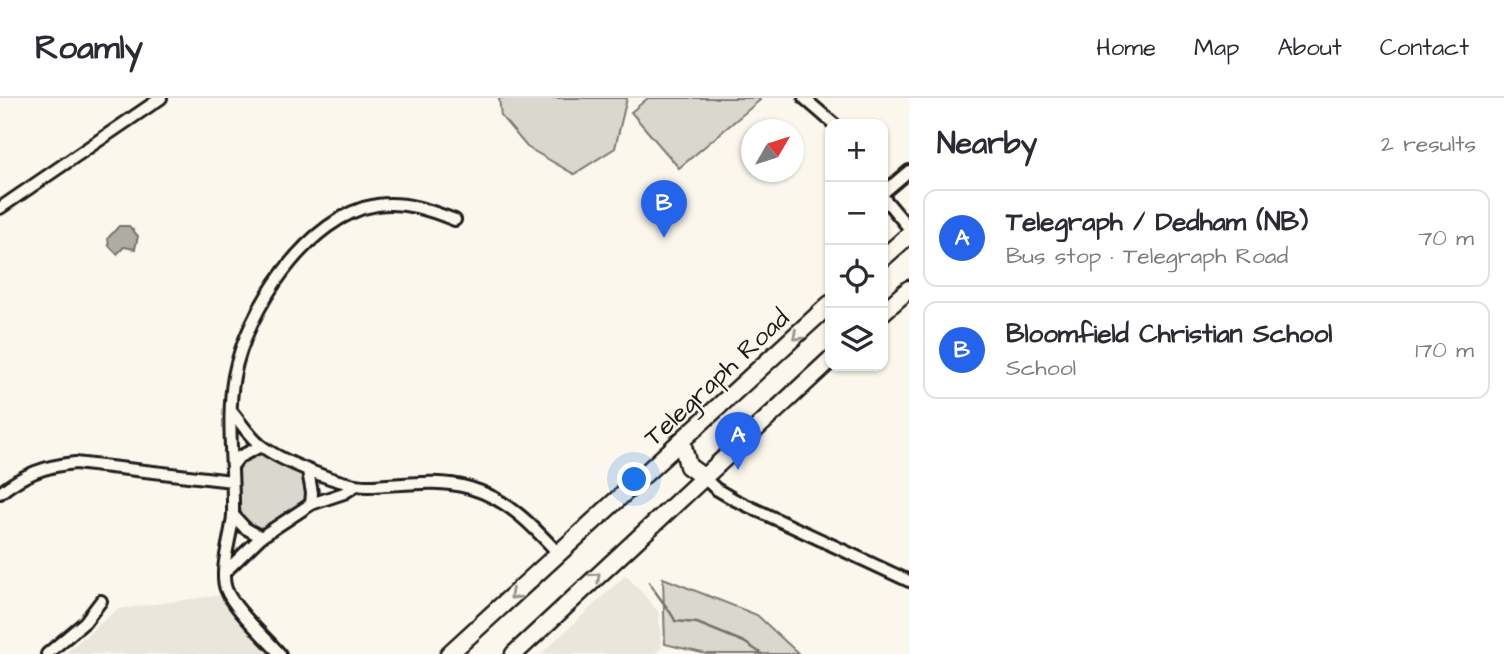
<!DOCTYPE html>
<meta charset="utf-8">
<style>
:root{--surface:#fff;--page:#f2f2f3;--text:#2b2b33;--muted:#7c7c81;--line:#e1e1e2;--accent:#2563eb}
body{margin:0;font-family:"Architects Daughter",sans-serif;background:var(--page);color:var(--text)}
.controls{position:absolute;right:21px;top:21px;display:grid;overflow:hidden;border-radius:14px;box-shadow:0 2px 5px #0004}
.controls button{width:63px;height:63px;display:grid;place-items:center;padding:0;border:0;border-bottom:2px solid var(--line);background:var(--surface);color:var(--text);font:35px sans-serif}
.compass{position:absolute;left:741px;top:21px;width:63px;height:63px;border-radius:50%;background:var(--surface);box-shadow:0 2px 5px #0004;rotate:51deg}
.you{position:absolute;left:635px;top:382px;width:24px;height:24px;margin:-18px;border:5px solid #fff;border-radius:50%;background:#1a73e8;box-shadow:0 0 0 10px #1a73e833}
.badge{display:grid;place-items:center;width:46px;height:46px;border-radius:50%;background:var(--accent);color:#fff;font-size:23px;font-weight:700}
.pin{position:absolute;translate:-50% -58px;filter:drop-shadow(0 2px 4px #0008)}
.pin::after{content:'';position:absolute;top:37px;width:24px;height:21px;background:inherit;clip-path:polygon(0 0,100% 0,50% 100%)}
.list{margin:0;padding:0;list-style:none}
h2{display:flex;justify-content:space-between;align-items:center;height:91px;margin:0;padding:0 28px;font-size:30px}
h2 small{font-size:23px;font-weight:400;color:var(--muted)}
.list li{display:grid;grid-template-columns:46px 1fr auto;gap:21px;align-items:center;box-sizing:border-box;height:98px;margin:0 14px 14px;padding:0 14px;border:2px solid var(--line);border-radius:14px}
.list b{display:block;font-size:26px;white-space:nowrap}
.list p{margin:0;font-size:23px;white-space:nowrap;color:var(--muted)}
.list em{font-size:23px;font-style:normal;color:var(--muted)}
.icon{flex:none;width:38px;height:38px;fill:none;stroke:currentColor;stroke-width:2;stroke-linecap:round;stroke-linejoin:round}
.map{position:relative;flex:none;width:909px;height:556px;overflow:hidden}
header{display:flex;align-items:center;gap:42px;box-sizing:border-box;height:98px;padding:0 35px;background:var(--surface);border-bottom:2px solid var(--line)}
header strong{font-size:33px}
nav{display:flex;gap:38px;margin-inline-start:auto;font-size:24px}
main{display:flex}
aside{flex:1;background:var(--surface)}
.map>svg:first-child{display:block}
</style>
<header>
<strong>Roamly</strong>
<nav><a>Home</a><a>Map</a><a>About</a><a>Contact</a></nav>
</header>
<main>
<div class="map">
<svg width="909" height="556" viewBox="0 0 909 556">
<rect width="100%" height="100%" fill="#fbf7ec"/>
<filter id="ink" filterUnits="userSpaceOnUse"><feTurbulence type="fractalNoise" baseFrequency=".0143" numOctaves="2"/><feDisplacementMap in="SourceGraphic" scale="14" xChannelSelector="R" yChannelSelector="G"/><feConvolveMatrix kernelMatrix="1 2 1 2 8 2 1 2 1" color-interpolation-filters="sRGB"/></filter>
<g filter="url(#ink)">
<!-- built -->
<path fill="#eae6dc" d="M626 477 658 513 662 550 654 556H541Z
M221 497 272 556H64L118 511Z"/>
<!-- green -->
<path fill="#dad7ce" stroke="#7b7a75" stroke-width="2" d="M499 0H627L615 50 574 76 527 49 501 18Z
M648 0H758L760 2 679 70 631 14Z
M267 355C282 363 306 370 307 389 307 395 308 399 304 404 298 411 288 415 281 420 246 443 239 424 238 390 238 381 237 371 243 364 249 356 258 355 267 355Z
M663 480 757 517 799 556H706L665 546Z"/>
<!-- water -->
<path fill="#afaca5" stroke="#74726e" stroke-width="2" d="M119 128H129L138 138 135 151 124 149 117 156 109 148 108 140Z"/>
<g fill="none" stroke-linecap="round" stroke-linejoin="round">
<!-- stream -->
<path stroke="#74726e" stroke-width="2.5" d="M649 484C654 494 673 515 675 523L697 525 744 544 762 556"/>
<!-- minor casing -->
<g stroke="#1c1c1c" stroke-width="16">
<path id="minor" d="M804 0 834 26
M883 95 909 73
M883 99 909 130
M0 110 161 0
M232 314C241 325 249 338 260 347 281 363 343 389 369 388 403 387 437 380 470 390 508 401 533 428 559 456
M233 367 239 359 261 348
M308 373 312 395 311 406
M703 379 716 391 735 402 909 483
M0 395C23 376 46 368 75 365L232 383
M233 417 245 430 261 439 311 406 344 395 355 388
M226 473 261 439
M47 556 85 524 101 503
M280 556C266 540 233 510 226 491 219 472 232 437 233 417 234 371 226 323 234 278 246 214 308 117 377 107 405 103 429 112 455 122"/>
</g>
<!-- highway casing -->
<g stroke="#1c1c1c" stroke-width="21">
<path id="highway" d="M883 160 909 137
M883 214 909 191
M682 344 688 368 703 379
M449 556 830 206
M514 556 830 262"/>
</g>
<!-- minor -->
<use href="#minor" stroke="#fbf7ec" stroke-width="10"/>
<!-- highway -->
<use href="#highway" stroke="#fbf7ec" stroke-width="16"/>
</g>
<!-- one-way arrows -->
<defs><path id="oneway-chevron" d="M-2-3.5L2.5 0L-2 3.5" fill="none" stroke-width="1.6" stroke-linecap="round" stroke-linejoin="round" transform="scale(1.75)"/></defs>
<g stroke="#97948e">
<use href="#oneway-chevron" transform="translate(797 238) rotate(137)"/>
<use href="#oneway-chevron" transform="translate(596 479) rotate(-43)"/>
<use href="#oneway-chevron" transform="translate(514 497) rotate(137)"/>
</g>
</g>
<g text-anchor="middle" stroke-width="5" stroke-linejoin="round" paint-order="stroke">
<!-- street labels -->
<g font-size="26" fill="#1c1c1c" stroke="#fbf7ec">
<text transform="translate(716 279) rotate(-43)" y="9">Telegraph Road</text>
</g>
</g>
</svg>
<div class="controls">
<button>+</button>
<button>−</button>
<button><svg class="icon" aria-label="locate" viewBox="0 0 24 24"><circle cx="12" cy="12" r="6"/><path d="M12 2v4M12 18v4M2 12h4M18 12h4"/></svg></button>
<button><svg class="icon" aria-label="layers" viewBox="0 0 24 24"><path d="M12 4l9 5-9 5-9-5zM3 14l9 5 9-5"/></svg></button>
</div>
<svg class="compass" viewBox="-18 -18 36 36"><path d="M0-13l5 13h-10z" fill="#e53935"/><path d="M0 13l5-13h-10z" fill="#7c7c81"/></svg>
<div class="you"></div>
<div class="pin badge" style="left:738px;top:372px">A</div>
<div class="pin badge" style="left:664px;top:140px">B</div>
</div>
<aside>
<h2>Nearby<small>2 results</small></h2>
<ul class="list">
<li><span class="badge">A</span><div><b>Telegraph / Dedham (NB)</b><p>Bus stop · Telegraph Road</p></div><em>70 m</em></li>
<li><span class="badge">B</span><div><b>Bloomfield Christian School</b><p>School</p></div><em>170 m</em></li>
</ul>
</aside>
</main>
